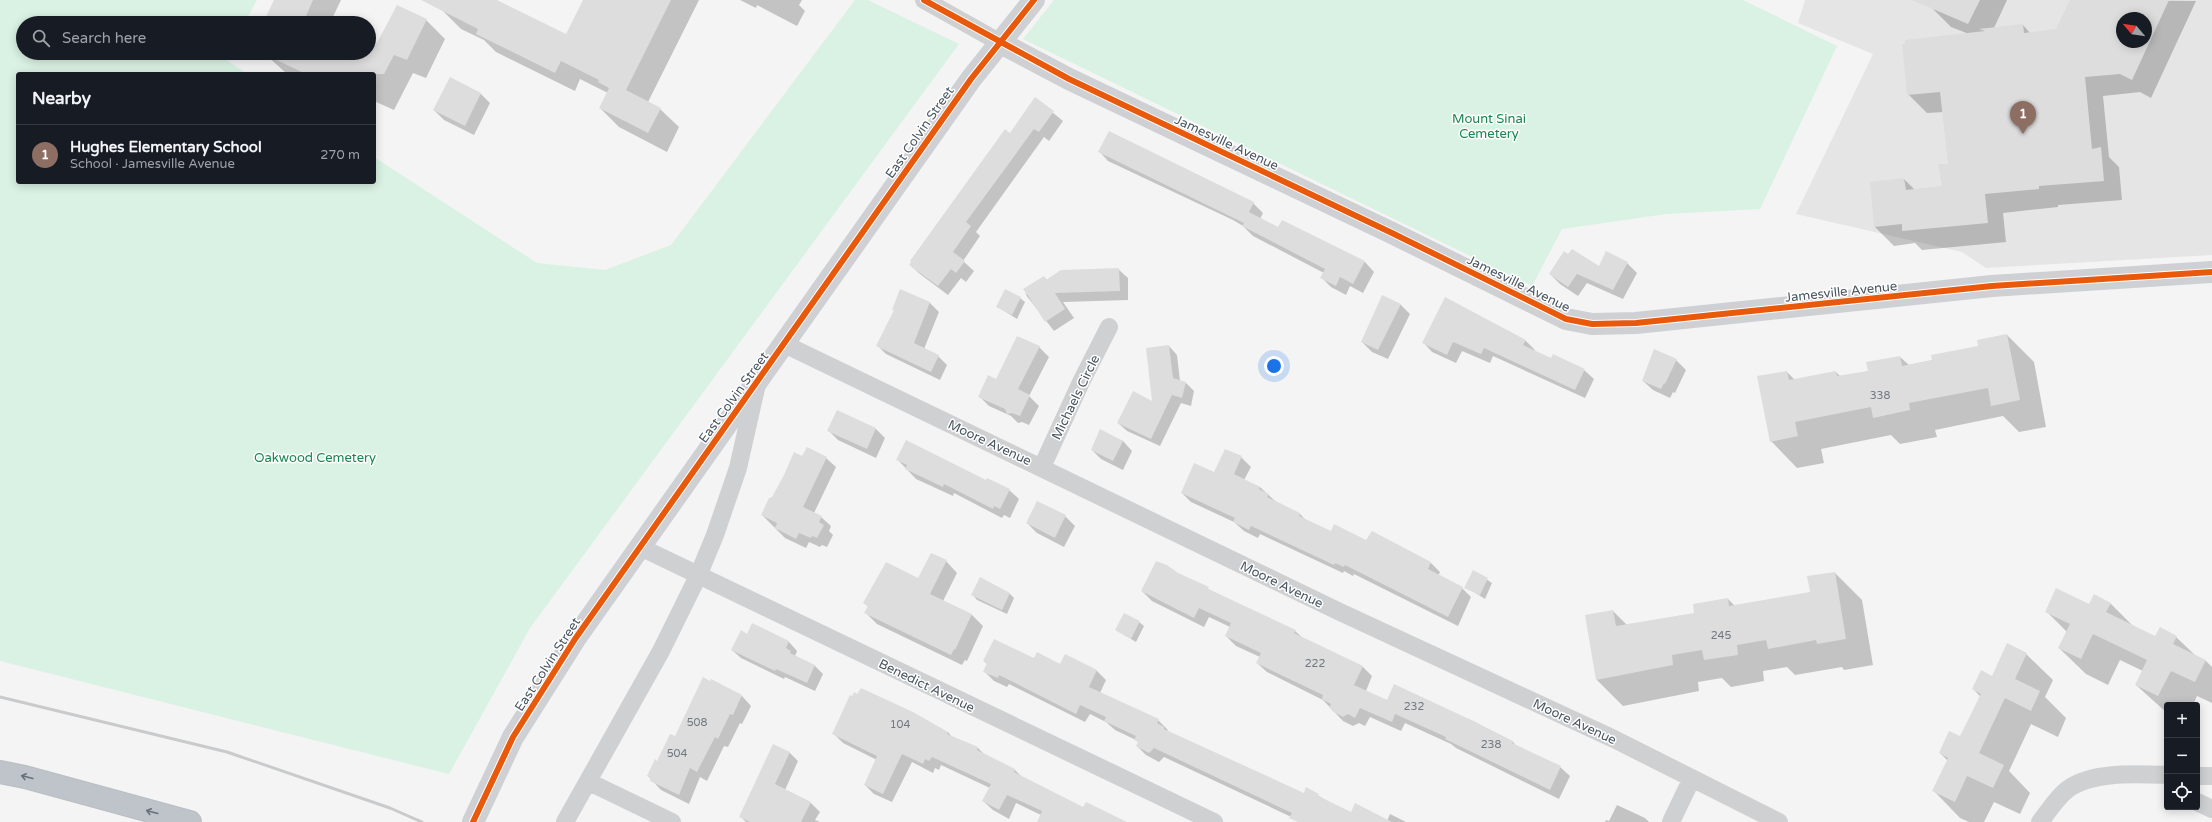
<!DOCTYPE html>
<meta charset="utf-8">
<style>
:root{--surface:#171b24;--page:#20242c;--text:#f1f3f6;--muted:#9ea1a6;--line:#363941;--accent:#868d94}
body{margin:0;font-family:"Varela Round",sans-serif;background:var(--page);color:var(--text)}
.controls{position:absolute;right:12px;bottom:12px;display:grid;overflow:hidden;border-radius:4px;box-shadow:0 2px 10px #0003}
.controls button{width:36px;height:36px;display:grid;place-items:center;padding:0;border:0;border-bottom:1px solid var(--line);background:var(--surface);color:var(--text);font:20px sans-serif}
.compass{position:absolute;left:2116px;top:12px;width:36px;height:36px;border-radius:50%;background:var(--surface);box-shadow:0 2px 10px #0003;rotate:299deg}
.you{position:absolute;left:1274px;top:366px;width:14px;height:14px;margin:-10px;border:3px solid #fff;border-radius:50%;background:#1a73e8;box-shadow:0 0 0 6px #1a73e833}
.badge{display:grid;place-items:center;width:26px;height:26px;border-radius:50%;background:var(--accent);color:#fff;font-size:13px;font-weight:700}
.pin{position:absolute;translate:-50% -33px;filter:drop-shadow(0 1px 2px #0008)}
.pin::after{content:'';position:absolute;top:21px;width:14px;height:12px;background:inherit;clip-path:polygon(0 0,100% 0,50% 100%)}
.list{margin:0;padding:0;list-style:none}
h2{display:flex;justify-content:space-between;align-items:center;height:52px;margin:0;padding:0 16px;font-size:17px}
h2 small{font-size:13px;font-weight:400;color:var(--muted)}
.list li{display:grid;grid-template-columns:26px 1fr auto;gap:12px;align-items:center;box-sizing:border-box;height:60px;padding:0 16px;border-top:1px solid var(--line)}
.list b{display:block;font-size:15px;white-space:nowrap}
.list p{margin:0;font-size:13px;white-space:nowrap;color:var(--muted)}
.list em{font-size:13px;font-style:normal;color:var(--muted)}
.icon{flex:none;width:22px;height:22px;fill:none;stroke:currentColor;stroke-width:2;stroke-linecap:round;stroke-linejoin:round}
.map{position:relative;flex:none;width:2212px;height:822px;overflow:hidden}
.search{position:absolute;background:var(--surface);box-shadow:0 2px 10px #0003;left:16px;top:16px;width:360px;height:44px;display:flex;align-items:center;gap:10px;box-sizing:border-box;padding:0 14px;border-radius:22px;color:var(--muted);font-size:15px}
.panel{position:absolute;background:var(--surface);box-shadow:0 2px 10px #0003;left:16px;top:72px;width:360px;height:112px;border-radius:4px}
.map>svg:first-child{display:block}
</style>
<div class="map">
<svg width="2212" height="822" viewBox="0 0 2212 822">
<rect width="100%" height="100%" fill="#f4f4f4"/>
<!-- education -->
<path fill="#e6e5e6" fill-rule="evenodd" d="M1805 0H2212V255L1986 268 1962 252 1796 214 1873 54 1798 23ZM2122 18H2146V42H2122Z"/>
<!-- green -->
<path fill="#d9f2e3" d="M0 0H257L244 23H23V53H226L223 58 248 74H18V182H374V157L537 263 605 270 671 245 855 0H868L959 44 530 628 449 774 0 661Z
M1054 0H1743L1837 46 1760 209 1666 214 1562 229 1532 286 1023 39Z"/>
<!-- shadow -->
<path fill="#0003" fill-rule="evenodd" d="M275 0H341L330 23H268Z
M447 0H494L566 36 584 0H699L648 102 660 109 679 127 667 152 619 127 600 108 608 93 580 79 575 91 496 52 484 40 461 29 442 10Z
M740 0H802L799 5 805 11 797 26 757 5 756 8Z
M1935 0H2007L1994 28 2023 25 2030 33 2056 30 2071 0 2196 1 2151 98 2140 92 2103 96 2109 157 2119 167 2122 200 2058 205V207L2003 213 2006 242 1922 250 1915 243 1894 246 1875 227 1904 179 1915 190 1943 187 1949 164 1944 112 1927 113 1908 94 1969 34 1951 27 1932 8ZM2122 18H2146V42H2122Z
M426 20 445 39 426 78 413 73 394 110 374 101V74H287L265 54 369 53V40L377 45Z
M481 94 490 103 474 135 444 120 434 110Z
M1035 98 1063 121 1049 141 1044 137 976 232 980 236 963 261 974 271 966 282 961 278 948 295 920 274 910 265 912 262 911 261 1005 131 1010 134Z
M1099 151 1253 203 1263 213 1260 219 1279 228 1282 221 1365 262 1374 272 1363 293 1350 286 1346 295 1331 287 1321 277 1324 273 1253 236 1243 226 1233 220 1108 161Z
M1568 256 1599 267 1627 263 1637 273 1623 299 1587 283 1578 296 1560 284 1550 274Z
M1118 269 1128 278V300L1063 302 1074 318 1054 331 1026 295 1044 277 1047 280Z
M900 291 930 303 939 312 924 349 938 356 947 365 940 380 886 354 877 345 895 311 893 309Z
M1383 296 1401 305 1410 314 1388 359 1372 352 1362 342Z
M1020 298 1025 302 1017 319 998 307Z
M2007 335 2034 362 2046 427 2019 432 2003 416 1935 430 1937 437 1900 444 1891 435 1821 449 1824 463 1797 468 1771 441 1787 372 1795 380 1836 372 1841 377 1869 371 1900 357 1909 365 1933 360 1980 347Z
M1525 340 1535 350 1534 351 1551 359 1584 370 1594 379 1585 398 1493 356 1490 363 1462 351 1456 363 1432 352 1423 342Z
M1169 346 1177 355 1180 381 1186 383 1194 391 1191 406 1181 403 1160 446 1127 431 1118 423 1153 402Z
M1039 347 1049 357 1029 396 1039 406 1029 425 1022 422 1018 423 1011 416 989 406 979 396Z
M1676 360 1686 370 1675 393 1673 392 1670 398 1653 390 1643 381Z
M837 411 876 429 885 438 876 458 838 440 828 430Z
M1101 431 1123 441 1132 451 1123 470 1101 459 1092 450Z
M803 457 826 458 836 467 814 513 821 517 831 526 829 531 833 535 827 547 822 545 820 547 809 542 806 548 785 538 762 515Z
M1241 457 1251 467 1244 480 1260 487 1275 501 1300 514 1307 521 1331 533 1367 541 1373 532 1431 563 1440 572 1438 576 1462 588 1471 597 1458 626 1354 574 1353 576 1344 571 1343 573 1260 534 1258 538 1244 531 1234 522 1191 502 1182 493Z
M897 459 987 481 1009 490 1019 499 1010 518 1004 515 1002 518 954 493 953 496 916 479Z
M1065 516 1075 526 1064 547 1037 533 1027 523Z
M946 561 957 573 943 601 972 615 983 626 967 661 965 660 962 665 877 624 866 613 869 607 864 603 919 579Z
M1474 571 1492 583 1485 599 1466 587Z
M1835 573 1862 600 1873 665 1844 670 1842 667 1795 675 1787 667 1763 671 1764 681 1731 687 1722 678 1698 682 1699 691 1623 706 1597 680 1613 611 1627 625 1696 614 1728 599 1735 606 1811 593Z
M1177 574 1295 631 1303 638 1363 667 1372 676 1366 691 1388 701 1469 719 1513 742 1517 747 1560 767 1570 776 1559 799 1456 748 1451 744 1405 723 1401 731 1370 717 1365 726 1359 723 1353 726 1343 721 1323 700 1267 672 1257 663 1260 657 1236 646 1226 636 1230 627 1209 617 1204 627 1152 601 1142 591Z
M980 579 1010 594 1014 598 1007 614 977 600 973 595Z
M2110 603 2134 627 2156 637H2176L2196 656 2206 661 2212 667V703L2197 696 2193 705H2167V713L2136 685 2143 671 2120 660 2108 685 2086 674 2059 648 2067 632 2046 611Z
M1139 622 1144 626 1136 642 1116 630Z
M753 625 789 642 797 651 795 656 796 657 815 666 823 674 815 691 785 677 784 679 741 658 732 650 748 635Z
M2026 654 2053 680 2045 697 2066 718 2058 737 2031 724 2009 771 2030 793 2020 814 1994 802 1984 822H1969L1960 818 1934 791 1948 761 1940 753 1961 737 1980 696 1973 689Z
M1034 659 1097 671 1106 680 1100 693 1158 720 1168 730 1167 731 1304 794 1306 789 1351 814 1387 821 1390 814 1406 822H1302L1164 757 1159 762 1146 755 1137 746 1139 743 1136 740 1115 730 1106 722 1090 714 1085 722 1009 684 1007 687 994 681 984 671 987 664 984 661Z
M742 696 751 706 742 724 740 723 728 747 724 746 707 781 700 777 689 804 661 790 648 776 675 737Z
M948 732 952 737 978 748 985 755 1015 770 1023 778 1084 808 1125 822H1043L1041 815 1016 803 1009 819 993 810 983 801 990 788 941 765 939 770 935 768 933 773 912 762 892 802 874 794 865 785 877 760 843 743 834 734Z
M789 752 798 761 785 790 811 803 820 812 815 820 820 822H746L740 816Z
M1617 805 1645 818 1649 822H1605L1606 820 1609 821Z"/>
<!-- building -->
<path fill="#ddddde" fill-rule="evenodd" d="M274 0H313L303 23H263Z
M421 0H497L566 34 583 0H671L626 90 661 108 648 133 599 108 609 88 598 82 599 80 561 61 555 73 476 34 478 29Z
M1912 0H1980L1968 24Z
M2070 0H2169L2132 80 2120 74 2085 77 2092 149 2101 147 2104 181 2039 186V189L1985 194 1988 223 1902 231V224L1874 227 1870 182 1904 178 1906 190 1942 186 1938 164H1948L1940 92 1907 95 1902 44H1905V40L1985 31 1979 29 2023 24 2024 33 2056 29ZM2122 18H2146V42H2122Z
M397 5 427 19 407 60 394 55 384 74H306L262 53H369V39L377 43Z
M450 77 481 93 465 126 433 110Z
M1035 97 1054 111 1039 132 1034 129 966 222 971 226 953 252 965 261 956 273 951 269 938 286 909 265 911 262 910 261 1005 129 1010 133Z
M1109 131 1254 202 1249 212 1278 227 1282 220 1365 261 1353 284 1340 277 1336 286 1320 278 1325 269 1242 226 1244 223 1098 152Z
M1572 249 1599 266 1606 251 1628 262 1613 290 1577 274 1568 287 1549 274 1564 251 1568 254Z
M1119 268 1120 291 1055 293 1065 309 1045 322 1027 294H1024L1026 293 1023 289 1044 276 1046 280 1061 270Z
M900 289 930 302 914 343 939 355 931 372 876 346 894 310H892Z
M1005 289 1021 297 1012 315 996 307Z
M1382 295 1401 304 1378 350 1361 342Z
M1445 297 1526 340 1523 345 1551 358 1553 354 1585 369 1575 390 1484 348 1481 354 1453 342 1447 355 1422 343Z
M2007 334 2020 400 1991 406 1988 388 1909 403 1910 410 1873 418 1871 407 1795 422 1798 436 1770 442 1757 376 1787 371 1789 380 1836 371 1837 376 1868 371 1866 362 1900 356 1902 366 1932 360 1931 355 1978 346 1977 340Z
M1017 336 1040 346 1018 389 1030 395 1020 416 1012 413 1007 414 1005 409 978 397 988 375 996 379Z
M1169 345 1173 378 1186 382 1182 398 1172 395 1151 439 1117 423 1133 391 1152 401 1146 348Z
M1654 349 1677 359 1665 384 1664 383 1661 389 1642 381Z
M837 410 876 428 867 449 827 431Z
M1100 429 1123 441 1113 461 1091 450Z
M906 440 986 480 987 478 1010 489 1000 509 994 506 993 509 944 484 943 487 905 469 907 465 896 460Z
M807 447 827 457 803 507 822 516 819 522 824 525 817 538 812 536 811 538 799 533 796 539 775 528 777 523 761 515 769 498 772 497 784 475 794 452 802 456Z
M1225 449 1242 456 1234 474 1260 487 1259 489 1269 494 1267 497 1300 513 1299 516 1331 531 1334 524 1366 540 1372 531 1431 562 1428 569 1463 587 1448 617 1345 565 1344 567 1335 563 1334 565 1251 526 1249 530 1233 522 1235 518 1181 493 1194 463 1214 472Z
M1037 501 1066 515 1055 538 1026 523Z
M931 553 947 560 930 594 972 614 955 650 954 649 951 655 864 613 868 606 863 603 886 562 918 578Z
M1156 561 1167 565 1178 573 1209 587 1208 589 1296 630 1294 633 1363 666 1354 685 1387 700 1394 684 1469 719 1513 741 1512 743 1561 766 1550 790 1445 739 1446 737 1395 714 1392 722 1360 708 1355 718 1348 714 1343 717 1332 711 1333 709 1329 708 1331 704 1322 699 1323 695 1256 663 1261 653 1225 636 1231 623 1199 608 1194 618 1141 591Z
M1473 570 1488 578 1480 595 1464 588Z
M1835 572 1846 639 1817 644 1816 640 1768 649 1766 640 1737 645 1738 655 1704 660 1702 650 1672 655 1673 665 1596 680 1585 615 1613 610 1616 626 1694 613 1693 604 1728 598 1729 606 1810 592 1807 576Z
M980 577 1010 593 1002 610 971 595Z
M2056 588 2089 604 2094 594 2111 603 2106 612 2155 636 2160 627 2177 636 2173 644 2206 660 2195 682 2171 671 2158 696 2135 685 2147 660 2093 634 2081 659 2058 648 2070 624 2045 612Z
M1124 613 1140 621 1131 639 1115 630Z
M752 623 789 641 786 648 791 651 790 653 815 665 807 683 776 669 775 671 731 650 741 630 747 634Z
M994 639 1034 658 1037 652 1060 664 1065 654 1097 670 1089 687 1159 719 1157 723 1164 727V729L1304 793 1306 787 1319 794 1318 796 1351 812 1355 803 1392 822H1298L1289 818 1292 813 1154 748 1149 753 1136 746 1138 742 1134 740 1136 736 1104 721 1106 717 1080 705 1076 714 999 675 998 678 983 672 987 663 983 661Z
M2007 643 2027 653 2015 679 2040 691 2031 711 2005 698 1979 753 2004 765 1993 788 1967 776 1955 802 1932 791 1948 758 1939 753 1949 731 1960 736 1981 694 1972 689 1981 670 1992 676Z
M703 677 710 681 711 679 742 695 733 715 730 714 718 739 715 737 697 772 690 768 679 795 650 781 651 778 647 776 655 759 657 761 670 734 675 736Z
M861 688 913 712 948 732 947 734 978 747 977 750 1015 769 1014 772 1083 807 1086 802 1127 822H1037L1042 811 1007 795 999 810 982 801 991 784 932 757 929 761 925 759 923 764 902 754 883 794 864 785 877 756 832 734 850 695 852 696 854 692 857 694Z
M773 744 790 752 775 784 811 802 801 822H750L739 817Z"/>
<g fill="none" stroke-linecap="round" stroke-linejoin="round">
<!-- highway casing -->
<g stroke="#b9bec3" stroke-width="24">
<path id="highway" d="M0 772 25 777 190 822"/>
</g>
<!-- street -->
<path stroke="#ced0d2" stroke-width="18" d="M924 0 999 42
M784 344 1340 612 1614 739 1779 822
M1042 467 1081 382 1109 327
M640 547 1214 822
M2197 776H2212
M589 782 672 822
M2197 802 2212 809
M565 822 661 651 698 576 715 535 738 468 757 384
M1671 822 1692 778
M2040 822C2049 811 2056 798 2068 789 2092 771 2138 774 2167 775"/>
<!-- secondary -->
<path stroke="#ced0d4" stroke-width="22" d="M999 42 1069 79 1392 233 1566 319 1592 324 1636 323 1992 286 2212 272
M473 822 513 737 575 639 971 79 1034 0"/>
<!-- highway -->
<use href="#highway" stroke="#bec4c9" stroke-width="22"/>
<!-- rail -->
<path stroke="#c9cacc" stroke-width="3" d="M0 697 227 752 390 808 422 822"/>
<!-- cycleway casing -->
<g stroke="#fff" stroke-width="8">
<path id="cycleway" d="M924 0 1069 79 1392 233 1566 319 1592 324 1636 323 1992 286 2212 272
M473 822 513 737 575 639 971 79 1034 0"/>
</g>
<!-- cycleway -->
<use href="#cycleway" stroke="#e8590c" stroke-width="6"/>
</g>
<!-- one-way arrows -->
<defs><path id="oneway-shaft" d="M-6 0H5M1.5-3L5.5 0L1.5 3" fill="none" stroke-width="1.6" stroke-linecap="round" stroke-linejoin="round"/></defs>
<g stroke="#67727b">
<use href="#oneway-shaft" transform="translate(27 777) rotate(-166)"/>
<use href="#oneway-shaft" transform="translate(152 812) rotate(-165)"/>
</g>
<g text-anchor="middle" stroke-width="3" stroke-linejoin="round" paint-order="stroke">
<!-- number labels -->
<g font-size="11" fill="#707881">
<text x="1880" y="399">338</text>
<text x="1721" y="639">245</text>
<text x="1315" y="667">222</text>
<text x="1414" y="710">232</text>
<text x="697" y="726">508</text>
<text x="900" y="728">104</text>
<text x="1491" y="748">238</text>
<text x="677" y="757">504</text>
</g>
<!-- park labels -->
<g font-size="13" fill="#17864f" stroke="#fff">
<text x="1489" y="123">Mount Sinai<tspan x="1489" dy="15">Cemetery</tspan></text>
<text x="315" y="462">Oakwood Cemetery</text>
</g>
<!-- street labels -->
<g font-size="13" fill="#4a5661" stroke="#fff">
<text transform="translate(919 132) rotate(-55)" y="5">East Colvin Street</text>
<text transform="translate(1227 142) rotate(25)" y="5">Jamesville Avenue</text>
<text transform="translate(1519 283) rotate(26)" y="5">Jamesville Avenue</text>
<text transform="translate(1841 291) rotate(-6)" y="5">Jamesville Avenue</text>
<text transform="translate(733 397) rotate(-54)" y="5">East Colvin Street</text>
<text transform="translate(1075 397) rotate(-64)" y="5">Michaels Circle</text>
<text transform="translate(990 442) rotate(25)" y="5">Moore Avenue</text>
<text transform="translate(1282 584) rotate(26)" y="5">Moore Avenue</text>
<text transform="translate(547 664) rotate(-57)" y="5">East Colvin Street</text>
<text transform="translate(927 685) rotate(26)" y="5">Benedict Avenue</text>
<text transform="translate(1575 721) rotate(25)" y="5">Moore Avenue</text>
</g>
</g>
</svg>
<div class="controls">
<button>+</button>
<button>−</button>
<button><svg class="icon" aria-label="locate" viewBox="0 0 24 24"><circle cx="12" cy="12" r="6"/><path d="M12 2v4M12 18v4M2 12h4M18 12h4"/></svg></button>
</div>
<svg class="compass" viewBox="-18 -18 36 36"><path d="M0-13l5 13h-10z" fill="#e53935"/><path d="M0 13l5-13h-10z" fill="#9ea1a6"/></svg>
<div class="you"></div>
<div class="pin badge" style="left:2023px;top:134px;background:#8d6e63">1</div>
<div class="search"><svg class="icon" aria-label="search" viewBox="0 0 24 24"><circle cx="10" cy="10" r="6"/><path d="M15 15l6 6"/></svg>Search here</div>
<section class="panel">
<h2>Nearby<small></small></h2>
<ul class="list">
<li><span class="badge" style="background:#8d6e63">1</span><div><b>Hughes Elementary School</b><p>School · Jamesville Avenue</p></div><em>270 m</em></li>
</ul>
</section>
</div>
